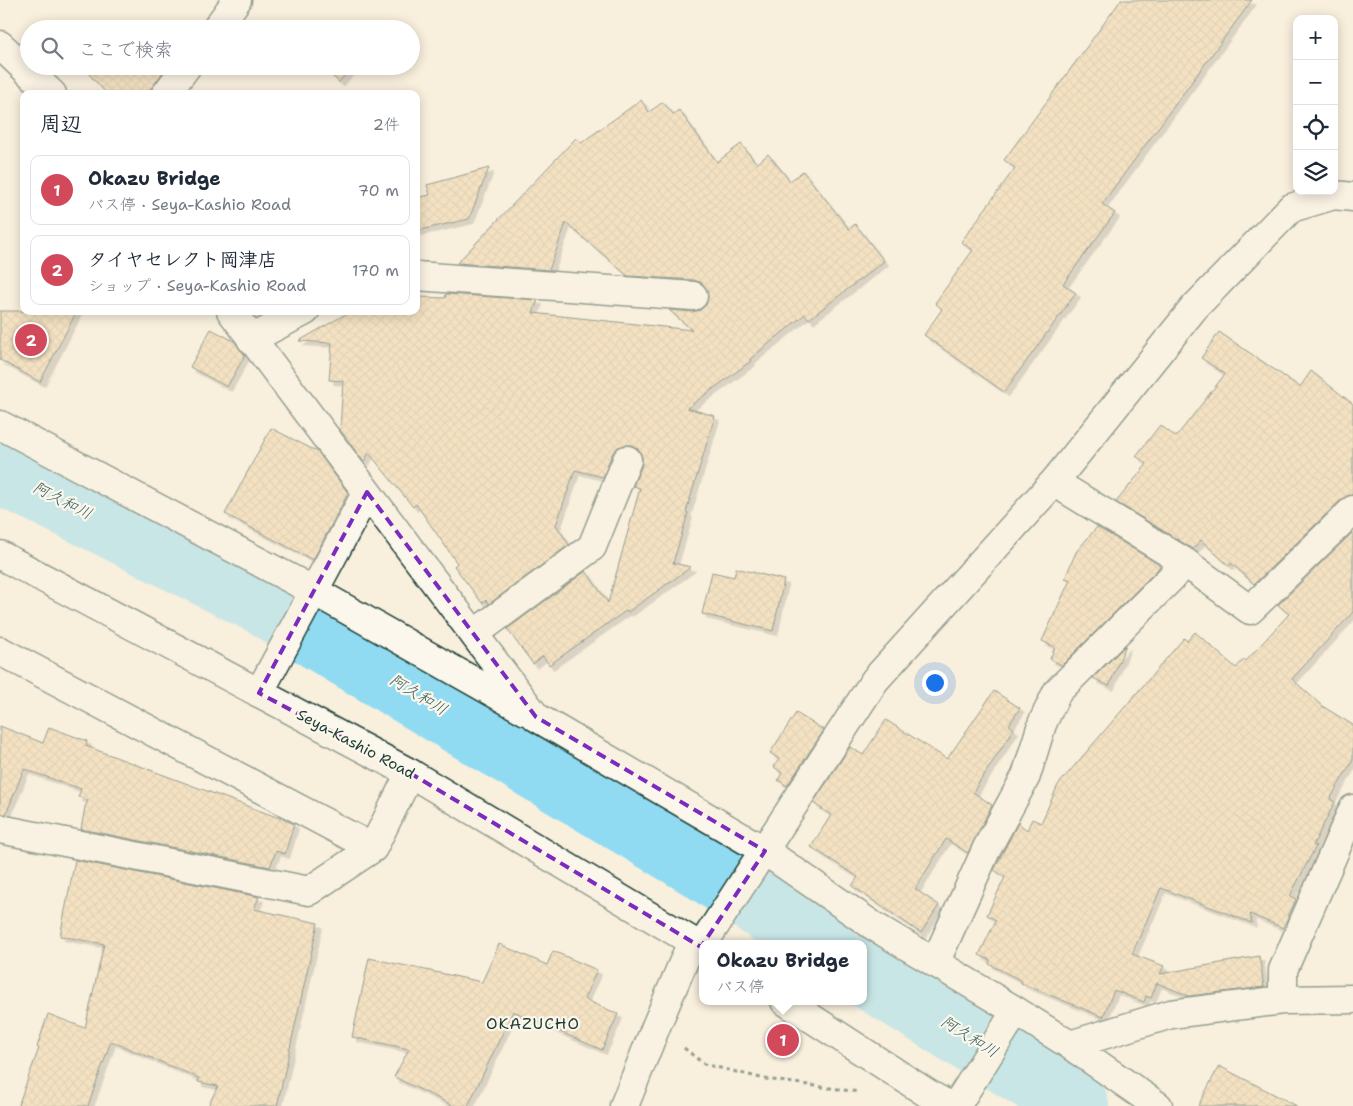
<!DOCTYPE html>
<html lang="ja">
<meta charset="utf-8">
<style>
:root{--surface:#fff;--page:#f2f2f3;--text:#1f2937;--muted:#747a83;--line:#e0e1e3;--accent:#d1495b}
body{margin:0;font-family:"Shantell Sans","Klee One",sans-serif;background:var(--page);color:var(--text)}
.controls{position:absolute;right:15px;top:15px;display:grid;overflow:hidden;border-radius:10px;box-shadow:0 2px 12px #0003}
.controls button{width:45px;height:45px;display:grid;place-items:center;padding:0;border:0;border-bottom:1px solid var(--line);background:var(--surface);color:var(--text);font:25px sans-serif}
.you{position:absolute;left:934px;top:682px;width:18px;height:18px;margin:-12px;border:4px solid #fff;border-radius:50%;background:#1a73e8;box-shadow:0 0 0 8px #1a73e833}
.badge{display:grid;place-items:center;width:32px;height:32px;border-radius:50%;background:var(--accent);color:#fff;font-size:16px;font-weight:700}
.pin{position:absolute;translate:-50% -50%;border:2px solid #fff;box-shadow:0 1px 5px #0006}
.popup{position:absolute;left:699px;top:940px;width:168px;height:65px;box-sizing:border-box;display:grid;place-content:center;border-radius:10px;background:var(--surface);filter:drop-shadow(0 1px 4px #0005);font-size:16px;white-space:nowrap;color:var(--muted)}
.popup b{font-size:19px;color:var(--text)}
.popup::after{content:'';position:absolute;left:50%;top:100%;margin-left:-10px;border:10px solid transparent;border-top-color:var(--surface)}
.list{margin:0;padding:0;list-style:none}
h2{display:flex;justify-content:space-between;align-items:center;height:65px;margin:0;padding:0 20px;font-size:21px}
h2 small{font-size:16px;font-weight:400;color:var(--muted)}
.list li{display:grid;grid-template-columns:32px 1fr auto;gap:15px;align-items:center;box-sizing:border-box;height:70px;margin:0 10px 10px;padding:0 10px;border:1px solid var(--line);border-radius:10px}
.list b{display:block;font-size:19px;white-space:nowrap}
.list p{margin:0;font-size:16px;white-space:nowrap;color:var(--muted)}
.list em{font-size:16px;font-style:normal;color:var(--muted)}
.icon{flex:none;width:28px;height:28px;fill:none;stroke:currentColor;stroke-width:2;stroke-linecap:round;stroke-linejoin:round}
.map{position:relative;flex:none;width:1353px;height:1106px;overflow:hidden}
.search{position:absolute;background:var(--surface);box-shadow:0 2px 12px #0003;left:20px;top:20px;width:400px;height:55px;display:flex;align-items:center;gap:12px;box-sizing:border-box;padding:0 18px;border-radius:28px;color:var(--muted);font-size:19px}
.panel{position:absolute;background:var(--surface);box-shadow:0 2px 12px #0003;left:20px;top:90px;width:400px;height:225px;border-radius:10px}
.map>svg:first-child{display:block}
</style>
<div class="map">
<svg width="1353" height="1106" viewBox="0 0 1353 1106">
<defs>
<pattern id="building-cross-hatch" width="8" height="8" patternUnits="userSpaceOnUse" patternTransform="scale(1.25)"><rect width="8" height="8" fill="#eed1a1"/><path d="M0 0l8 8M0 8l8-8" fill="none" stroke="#ccb48b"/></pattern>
<filter id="shadow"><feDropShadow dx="4.5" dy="4.5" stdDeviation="0" flood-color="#0004"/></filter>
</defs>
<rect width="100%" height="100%" fill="#f8efdd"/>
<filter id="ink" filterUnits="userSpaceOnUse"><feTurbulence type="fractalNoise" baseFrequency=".02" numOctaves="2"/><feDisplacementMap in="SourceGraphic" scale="10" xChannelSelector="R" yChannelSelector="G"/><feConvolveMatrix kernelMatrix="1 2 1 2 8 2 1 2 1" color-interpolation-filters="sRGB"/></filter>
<g filter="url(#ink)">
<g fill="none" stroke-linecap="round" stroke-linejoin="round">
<!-- river -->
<path stroke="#91dbf2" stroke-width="70" d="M0 469 93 514 267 602 322 637 705 866 823 944
M863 970 1035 1077 1074 1106"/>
</g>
<!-- building -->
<path fill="url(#building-cross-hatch)" stroke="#1f3d34" filter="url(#shadow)" d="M1121 0H1252L1102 204 1115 213 1063 284 1076 293 1004 392 924 335 942 309 935 303 973 250 961 242 1015 168 1004 160Z
M95 66H167L154 85 144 94H107L88 73Z
M321 66H353L339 82Z
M641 100 649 112 663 102 673 114 679 110 717 162 741 144 757 164 768 154 790 181 803 171 849 229 855 224 884 261 809 319 805 314 750 359 751 361 687 408 715 416 686 512 688 513 673 563 691 567 628 612 627 610 549 665 543 656 533 664 507 629 586 571 608 603 640 488 633 486 642 465V458L640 451 632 445H625L618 447 612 454 603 477 575 470 556 525 569 545 489 604 486 600 482 603 454 566 457 563 416 504 413 507 369 453 364 462 340 430 343 381 329 380 332 343 299 341 351 311H418L419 297 445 298 446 294 538 300 533 313 692 330 669 310 692 312 700 310 706 305 708 298 707 290 702 283 694 280 628 276 566 223 549 270 457 263 576 138 581 143Z
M489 168 469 219 416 231V198L430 195 427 185Z
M0 311H77L40 382 0 360Z
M211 329 234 341 245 355 227 387 190 367Z
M1219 332 1300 387 1311 371 1353 404V495H1349L1342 499 1254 584 1231 563 1229 566 1201 540 1193 549 1116 502 1147 464 1136 456 1160 425 1176 437 1225 374 1201 358Z
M271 428 318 452 348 493 313 560 225 514Z
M1097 527 1160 565 1158 569 1062 665 1050 659 1055 647 1042 641 1070 580 1065 578 1076 552Z
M1353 532V612L1292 679 1322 706 1353 725V760L1330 799 1335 802 1313 845 1316 846 1290 896 1296 899 1283 928 1250 914 1252 923 1161 888 1132 954 1164 966 1160 974 1259 956 1264 987 1189 996 1157 983 1151 998 1146 996 1144 1002 1114 990 1103 1017 1021 983 1022 981 989 964 990 960 979 955 996 920 987 915 1005 877 994 870 1018 823 1027 830 1032 819 1041 823 1058 785 1184 638 1187 641 1195 632 1236 668 1244 659 1246 661 1289 614 1278 605Z
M736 568 784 580 773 631 702 614 712 572 734 577Z
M1126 645 1109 686 1093 678Z
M994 691 1020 708 1009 725 1014 729 973 792 992 805 968 853 946 839 915 889 939 905 921 933 852 886 858 877 811 847 831 815 813 803 850 747 863 755 886 720 947 759Z
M796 713 824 730 787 786 778 780 782 773 774 767 779 759 770 753Z
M0 726 43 743 49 727 87 741 86 746 290 822 294 824 285 854 276 851 270 867 81 829 85 807 88 800 78 797 81 789 24 769 6 814H0Z
M75 860 259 897 254 909 318 923 277 1106H208L218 1086 198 1082 199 1078 111 1041 88 1106H18L39 1048 37 1047 48 1014 85 1028 104 944 60 936Z
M499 944 547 965 553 951 597 970 584 999 618 1014 602 1050 513 1011 468 1106H454L394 1077 409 1049 352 1037 369 958 482 982Z
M1219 1066 1297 1106H1198Z"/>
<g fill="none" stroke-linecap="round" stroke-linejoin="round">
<!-- minor casing -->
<g stroke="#1f3d34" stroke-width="31">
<path id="minor" d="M216 29 237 0
M0 45 52 94
M166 94 187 66
M416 276 693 296
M231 311 536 717 765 851 872 925 1016 1011 1070 1045 1171 1014 1283 1000 1353 999
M251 339 305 311
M0 425 314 591 526 711
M1186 563 1250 610 1353 510
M474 634 592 547 627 460
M0 651 373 848
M259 693 367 492
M0 829 309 891 373 848 410 773
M703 944 875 680 1054 482 1194 308 1291 208 1334 195 1353 197
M935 963 987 848 1026 776 1042 724 1057 692 1186 563 1054 482
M1283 1000V970L1353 809
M1070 1045 1158 1106
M624 1106 657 1024 692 942
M956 1106 1016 1011"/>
</g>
<!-- major casing -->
<g stroke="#1f3d34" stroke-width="31">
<path id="major" d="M0 555 410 773 703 948
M785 1001 930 1095 950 1106"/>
</g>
<!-- path -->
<path stroke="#1f3d34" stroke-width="3" stroke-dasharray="4 4" stroke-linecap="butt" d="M684 1048 704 1064 765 1079 859 1092"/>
<!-- minor -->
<use href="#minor" stroke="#fbf7ec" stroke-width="28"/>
<!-- major -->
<use href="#major" stroke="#fbf7ec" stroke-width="28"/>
</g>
</g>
<!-- marked area -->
<path d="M0 0H1353V1106H0ZM367 492 536 717 765 851 701 947 410 773 259 693Z" fill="#f8efdd" fill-opacity=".55" fill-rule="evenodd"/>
<path fill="none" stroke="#7b2cbf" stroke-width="4" stroke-dasharray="10 6" stroke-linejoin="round" d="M367 492 536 717 765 851 701 947 410 773 259 693Z"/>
<g text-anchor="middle" stroke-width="4.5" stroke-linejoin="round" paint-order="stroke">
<!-- street labels -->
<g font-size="15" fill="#1f3d34" stroke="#fbf7ec">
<text transform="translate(356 744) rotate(28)" y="5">Seya-Kashio Road</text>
</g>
<!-- water labels -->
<g font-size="16" font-style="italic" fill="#365d5a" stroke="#fbf7ec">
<text transform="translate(63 500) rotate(27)" y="6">阿久和川</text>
<text transform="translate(419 694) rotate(31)" y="6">阿久和川</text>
<text transform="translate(970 1036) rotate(32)" y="6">阿久和川</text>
</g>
<!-- neighbourhood labels -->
<g font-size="16" letter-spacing="1" fill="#1f3d34" stroke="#fbf7ec">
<text x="533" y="1029">OKAZUCHO</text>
</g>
</g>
</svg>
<div class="controls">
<button>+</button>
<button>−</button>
<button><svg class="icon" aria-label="locate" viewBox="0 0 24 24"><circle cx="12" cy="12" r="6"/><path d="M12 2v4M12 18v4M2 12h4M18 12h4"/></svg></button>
<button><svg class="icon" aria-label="layers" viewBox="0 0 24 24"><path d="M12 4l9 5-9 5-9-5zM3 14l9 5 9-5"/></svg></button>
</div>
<div class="you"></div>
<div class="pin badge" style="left:783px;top:1040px">1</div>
<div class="popup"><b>Okazu Bridge</b>バス停</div>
<div class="pin badge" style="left:31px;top:340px">2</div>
<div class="search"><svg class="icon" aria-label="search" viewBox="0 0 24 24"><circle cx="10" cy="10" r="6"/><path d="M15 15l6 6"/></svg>ここで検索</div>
<section class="panel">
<h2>周辺<small>2件</small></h2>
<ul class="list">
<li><span class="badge">1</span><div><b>Okazu Bridge</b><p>バス停 · Seya-Kashio Road</p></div><em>70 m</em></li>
<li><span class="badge">2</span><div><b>タイヤセレクト岡津店</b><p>ショップ · Seya-Kashio Road</p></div><em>170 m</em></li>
</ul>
</section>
</div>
